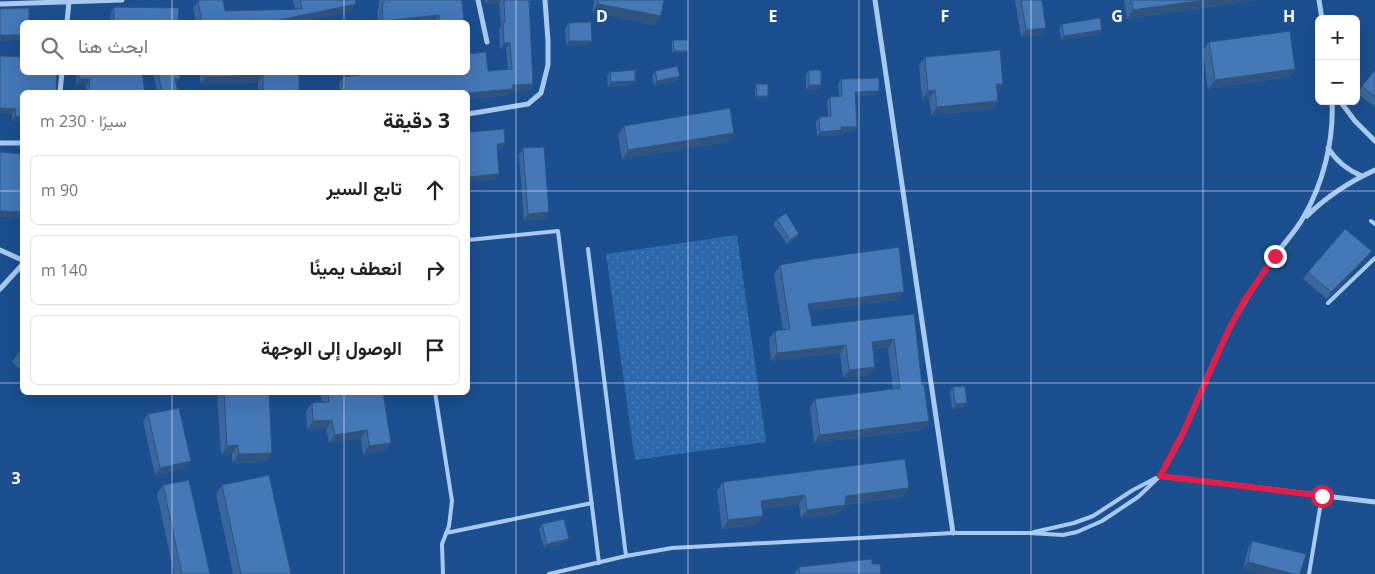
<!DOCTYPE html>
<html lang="ar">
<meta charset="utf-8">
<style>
:root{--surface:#fff;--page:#f2f2f2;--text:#202124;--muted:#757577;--line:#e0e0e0}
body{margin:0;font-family:"Open Sans",Vazirmatn,sans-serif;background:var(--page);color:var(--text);direction:rtl}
.controls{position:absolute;right:15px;top:15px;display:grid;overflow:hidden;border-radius:8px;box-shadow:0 5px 20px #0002}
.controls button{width:45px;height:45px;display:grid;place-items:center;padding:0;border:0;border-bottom:1px solid var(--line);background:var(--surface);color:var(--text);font:25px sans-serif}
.stop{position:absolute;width:15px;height:15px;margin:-11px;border:4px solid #e11d48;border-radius:50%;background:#fff}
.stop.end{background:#e11d48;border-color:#fff;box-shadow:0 1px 5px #0008}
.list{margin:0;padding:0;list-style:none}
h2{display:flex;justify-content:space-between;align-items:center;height:65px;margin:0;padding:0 20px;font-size:21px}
h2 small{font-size:16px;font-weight:400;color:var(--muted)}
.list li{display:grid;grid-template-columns:32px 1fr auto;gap:15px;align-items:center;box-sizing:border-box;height:70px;margin:0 10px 10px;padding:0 10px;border:1px solid var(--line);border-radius:8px}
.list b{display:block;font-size:19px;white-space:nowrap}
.list em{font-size:16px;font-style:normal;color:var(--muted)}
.icon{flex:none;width:28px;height:28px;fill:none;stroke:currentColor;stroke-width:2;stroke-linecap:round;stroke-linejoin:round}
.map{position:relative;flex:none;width:1375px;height:574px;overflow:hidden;direction:ltr}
.search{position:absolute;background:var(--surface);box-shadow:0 5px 20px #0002;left:20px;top:20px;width:450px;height:55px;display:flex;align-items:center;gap:12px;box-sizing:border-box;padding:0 18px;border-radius:8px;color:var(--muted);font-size:19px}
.panel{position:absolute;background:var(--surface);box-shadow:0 5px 20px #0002;left:20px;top:90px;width:450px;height:305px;border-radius:8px;direction:rtl}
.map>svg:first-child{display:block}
</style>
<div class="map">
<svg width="1375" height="574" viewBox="0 0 1375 574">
<defs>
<pattern id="park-dots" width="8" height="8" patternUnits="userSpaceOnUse" patternTransform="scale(1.25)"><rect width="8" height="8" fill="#2e69ad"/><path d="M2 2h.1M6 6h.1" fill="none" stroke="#4d80b9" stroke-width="1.8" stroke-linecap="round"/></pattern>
</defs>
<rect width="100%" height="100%" fill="#1b4f8f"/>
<!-- park -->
<path fill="url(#park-dots)" d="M737 235 766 442 635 460 606 254Z"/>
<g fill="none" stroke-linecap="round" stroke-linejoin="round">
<!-- service -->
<path stroke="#a9c9ee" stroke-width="4" d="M1371 221 1375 224
M468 240 558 231 599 563
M588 249 626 556
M1328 303 1375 258
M435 392 452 501 449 526 442 544 443 574
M1034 532 1074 523 1093 516 1133 490 1156 478
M446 533 592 503
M549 574 626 556 672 548 953 533H1029L1063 535 1077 532 1102 521 1138 497 1160 476
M1309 574 1322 496"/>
<!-- minor -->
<path stroke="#a9c9ee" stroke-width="5" d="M478 0 487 42
M875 0 953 533
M1319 0 1322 19
M0 4 122 0
M67 22 69 2
M60 92 62 72
M1332 101C1334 141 1323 184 1303 218 1295 232 1283 244 1274 258 1259 278 1245 299 1233 322 1214 358 1200 396 1183 433 1176 448 1168 462 1160 476L1375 502
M1340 101 1355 121 1375 141
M468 114 528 104 541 93 548 65V41L545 0
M0 143H22
M1328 148C1337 162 1347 170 1362 176
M1307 216C1327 196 1349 182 1375 170
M0 250 22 260
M0 289 22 265"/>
</g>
<!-- wall -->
<path fill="#3a679d" d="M293 0H355L351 12 299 22H196L193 8 198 1 225 11 295 9Z
M379 0H462L464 22H378L377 11 379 8Z
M485 0H536L529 1 533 84 529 90 511 91 508 95 468 99V92H340L339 83 344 77 488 71 508 70 506 49H500L499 29 501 26 499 3 486 4Z
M594 0H664L655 25 592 12Z
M1015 0H1042L1046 28 1041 35 1021 37Z
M1124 0H1258L1127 19Z
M114 7 178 22H110L111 12Z
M569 23 592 41 588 45 566 46 565 28Z
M1062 24 1099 34 1061 40 1059 28Z
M673 40 688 51 686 53H672V42Z
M1209 42 1295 69 1289 77 1208 89 1203 51Z
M925 57 998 92V101L992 109 931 115 929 98 922 99 919 65Z
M809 70 818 90H806V74Z
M1375 70V107L1357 93Z
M655 71 677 81 654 86 652 76Z
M22 72H59L57 75 22 92V122L12 121V114Z
M76 72H142L145 92H86V85H76Z
M153 72H179L180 79 176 84 178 92H157Z
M200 72H299V92H314H258V83L200 84Z
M610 72 635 81 632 85 608 87 607 76Z
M841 79 876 95 855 96 857 127 854 131 841 132 838 135 817 136 816 122 819 117 828 116 827 101 830 97 839 96 838 84Z
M756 84 766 98H755V87Z
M624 126 728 142 622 159 618 135Z
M523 148 549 212 544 219 524 221 519 155Z
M777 219 796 238 787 244 773 224Z
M1372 251 1367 258 1327 299 1303 279 1308 272Z
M780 265 898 300 810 311 812 326 914 314 923 430 814 443 810 407 815 399 893 389 888 348 873 349 875 367 869 375 843 378 840 353 771 361 769 339 775 331 783 330 774 274Z
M22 348V371L12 362Z
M953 387 964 407 952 409 950 392Z
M217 392H269L266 462 232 463V454L221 455Z
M320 392H383L385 451 363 455 361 438 329 443 326 429 307 430 306 411 312 403 322 402Z
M148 414 191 461 186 468 155 475 143 421Z
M723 482 909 488 902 497 845 505 838 514 801 519 799 504 762 509 763 516 756 525 722 529 717 491Z
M163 485 210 574H174L157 494Z
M222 485 291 574H233L216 494Z
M542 524 566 543 544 548 539 529Z
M1252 541 1300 574H1263L1243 569 1248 548Z
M799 567 881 574H794Z"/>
<!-- shaded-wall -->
<path fill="#305480" d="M488 0H501L499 3 486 4Z
M1205 0H1258L1127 19 1133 10Z
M356 4 351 12 299 22H274L275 21Z
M598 4 661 16 655 25 592 12Z
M439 15 434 22H382L383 21Z
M1046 28 1041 35 1021 37 1026 30Z
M1102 30 1099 34 1061 40 1064 36Z
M0 35H22V40L0 41Z
M569 41H592L588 45 566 46Z
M504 43H510L506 49H500Z
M674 51H688L686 53H672Z
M1295 69 1289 77 1208 89 1215 80Z
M263 75 258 83 200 84 206 77Z
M680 76 677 81 654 86 657 81Z
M79 79H90L86 85H76Z
M175 79H180L176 84Z
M635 81 632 85 608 87 611 82Z
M533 84 529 90 511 91 508 95 468 99V93L512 85Z
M996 84H1003L998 92 990 93Z
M809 85H821L818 90H806Z
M935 90 929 98 922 99 928 91Z
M879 91 876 95 852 96 855 92Z
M757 96H768L766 98H755Z
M998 101 992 109 931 115 937 107Z
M0 108 16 109 12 114 0 113Z
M15 116 22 117V122L12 121Z
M841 127H857L854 131 841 132 838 135 817 136 820 132Z
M734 133 728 142 622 159 628 150Z
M505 143 501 149 492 150 497 144Z
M499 174 495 180 468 183V177Z
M0 211 22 212V218L0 217Z
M549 212 544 219 524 221 528 214Z
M799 234 796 238 787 244 790 240Z
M1372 251 1367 258 1327 299 1331 292Z
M904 292 898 300 802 312 808 304Z
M894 339 888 348 866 350 872 342Z
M846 345 840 353 771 361 777 353Z
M875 367 869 375 843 378 849 370Z
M967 403 964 407 952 409 955 404Z
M332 420 326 429 307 430 313 421Z
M929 421 923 430 814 443 820 435Z
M367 430 361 438 329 443 335 435Z
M391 443 385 451 363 455 369 446Z
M238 445 232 454 221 455 227 446Z
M272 453 266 462 232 463 239 454Z
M191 461 186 468 155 475 160 468Z
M909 488 902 497 840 505 846 496Z
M805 495 799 504 754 510 761 501Z
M845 505 838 514 801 519 807 510Z
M763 516 756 525 722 529 728 520Z
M569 539 566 543 544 548 547 544Z
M1248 562 1293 574H1263L1243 569Z"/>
<!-- building -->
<path fill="#4478b7" stroke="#305480" d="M202 0H223L225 11 302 9 300 0H355L356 4 275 21V22H233V21L227 22H202L198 1Z
M384 0H462L464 22H440L439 15 383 21 382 4H384Z
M504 0H529L533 84 512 85 513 89 468 93V92H345L344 77 380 72H468V54L486 52 488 71 512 69 510 43H504L503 22H505Z
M598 0H664L661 16 598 4Z
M1021 0H1042L1046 28 1026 30Z
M1131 0H1205L1133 10Z
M114 7 179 8 178 22H114Z
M29 8V22H22V35H0V9Z
M1100 18 1102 30 1064 36 1062 24Z
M591 22 592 41H569V23Z
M1290 31 1295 69 1215 80 1209 42Z
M673 40H688V51H674Z
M1000 50 1003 84H996L998 101 937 107 935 90 928 91 925 57Z
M0 56 22 57V72H57L56 92H22V117L15 116 16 109 0 108Z
M677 66 680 76 657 81 655 71Z
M635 70V81L611 82 610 72Z
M809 70H821V85H809Z
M1375 70V97L1362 86Z
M79 72H142L145 92H89L90 79H79Z
M158 72H179L180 79H175L178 92H162Z
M205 72H299V92L313 91 314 92H263V75L206 77Z
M879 78V91L855 92 857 127H841L842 130 820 132 819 117 831 116 830 97 842 96 841 79Z
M756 84H768V96H757Z
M730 108 734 133 628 150 624 126Z
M504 129 505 143 497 144 499 174 468 177V132Z
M544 147 549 212 528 214 523 148Z
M0 152 22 154V212L0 211Z
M786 213 799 234 790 240 777 219Z
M1345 229 1372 251 1331 292 1308 272Z
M899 247 904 292 808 304 812 326 914 314 922 385H924L929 421 820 435 815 399 900 388 894 339 872 342 875 367 849 370 846 345 777 353 775 331 790 329 780 265 813 259Z
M22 348V358L18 354Z
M965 386 967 403 955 404 953 387Z
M224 392H269L272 453 239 454 238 445 227 446Z
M328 392H383L391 443 369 446 367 430 335 435 332 420 313 421 312 403 329 402Z
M179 408 191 461 160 468 148 414Z
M905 459 909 488 846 496 845 505 807 510 805 495 761 501 763 516 728 520 723 482Z
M269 475 291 574H241L222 485Z
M189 480 210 574H182L163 485Z
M564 519 569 539 547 544 542 524Z
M1252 541 1306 554 1300 574H1293L1248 562Z
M872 559V564H880L881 574H800L799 567Z"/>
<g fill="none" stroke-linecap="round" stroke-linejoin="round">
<!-- route -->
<path stroke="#e11d48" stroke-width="6" d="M1275 256 1244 301 1227 333 1183 433 1160 476 1322 496"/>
</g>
<!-- grid -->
<path fill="none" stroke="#fff" stroke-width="1" stroke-opacity="0.55" d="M172 0V22M344 0V22M516 0V574M688 0V574M859 0V574M1031 0V574M1203 0V574M172 72V92M344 72V92M0 191H22M468 191H1375M0 383H22M468 383H1375M172 392V574M344 392V574"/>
<g font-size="16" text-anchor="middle" font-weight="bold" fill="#fff" stroke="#1b4f8f" stroke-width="4" stroke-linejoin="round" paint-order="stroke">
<text x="602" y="22">D</text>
<text x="773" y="22">E</text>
<text x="945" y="22">F</text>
<text x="1117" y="22">G</text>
<text x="1289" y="22">H</text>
<text x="16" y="484">3</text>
</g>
</svg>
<div class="controls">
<button>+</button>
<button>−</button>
</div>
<div class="stop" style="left:1322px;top:496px"></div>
<div class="stop end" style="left:1275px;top:256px"></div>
<div class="search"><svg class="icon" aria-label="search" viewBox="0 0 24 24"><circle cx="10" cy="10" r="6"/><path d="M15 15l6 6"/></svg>ابحث هنا</div>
<section class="panel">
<h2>3 دقيقة<small>سيرًا · 230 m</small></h2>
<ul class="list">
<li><svg class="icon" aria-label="ahead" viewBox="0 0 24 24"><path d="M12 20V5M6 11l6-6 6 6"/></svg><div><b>تابع السير</b></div><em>90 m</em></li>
<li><svg class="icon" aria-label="right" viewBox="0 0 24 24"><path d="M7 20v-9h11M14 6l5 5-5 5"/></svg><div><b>انعطف يمينًا</b></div><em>140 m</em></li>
<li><svg class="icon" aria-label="arrive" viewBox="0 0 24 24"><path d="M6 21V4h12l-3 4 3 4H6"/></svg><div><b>الوصول إلى الوجهة</b></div></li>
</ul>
</section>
</div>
